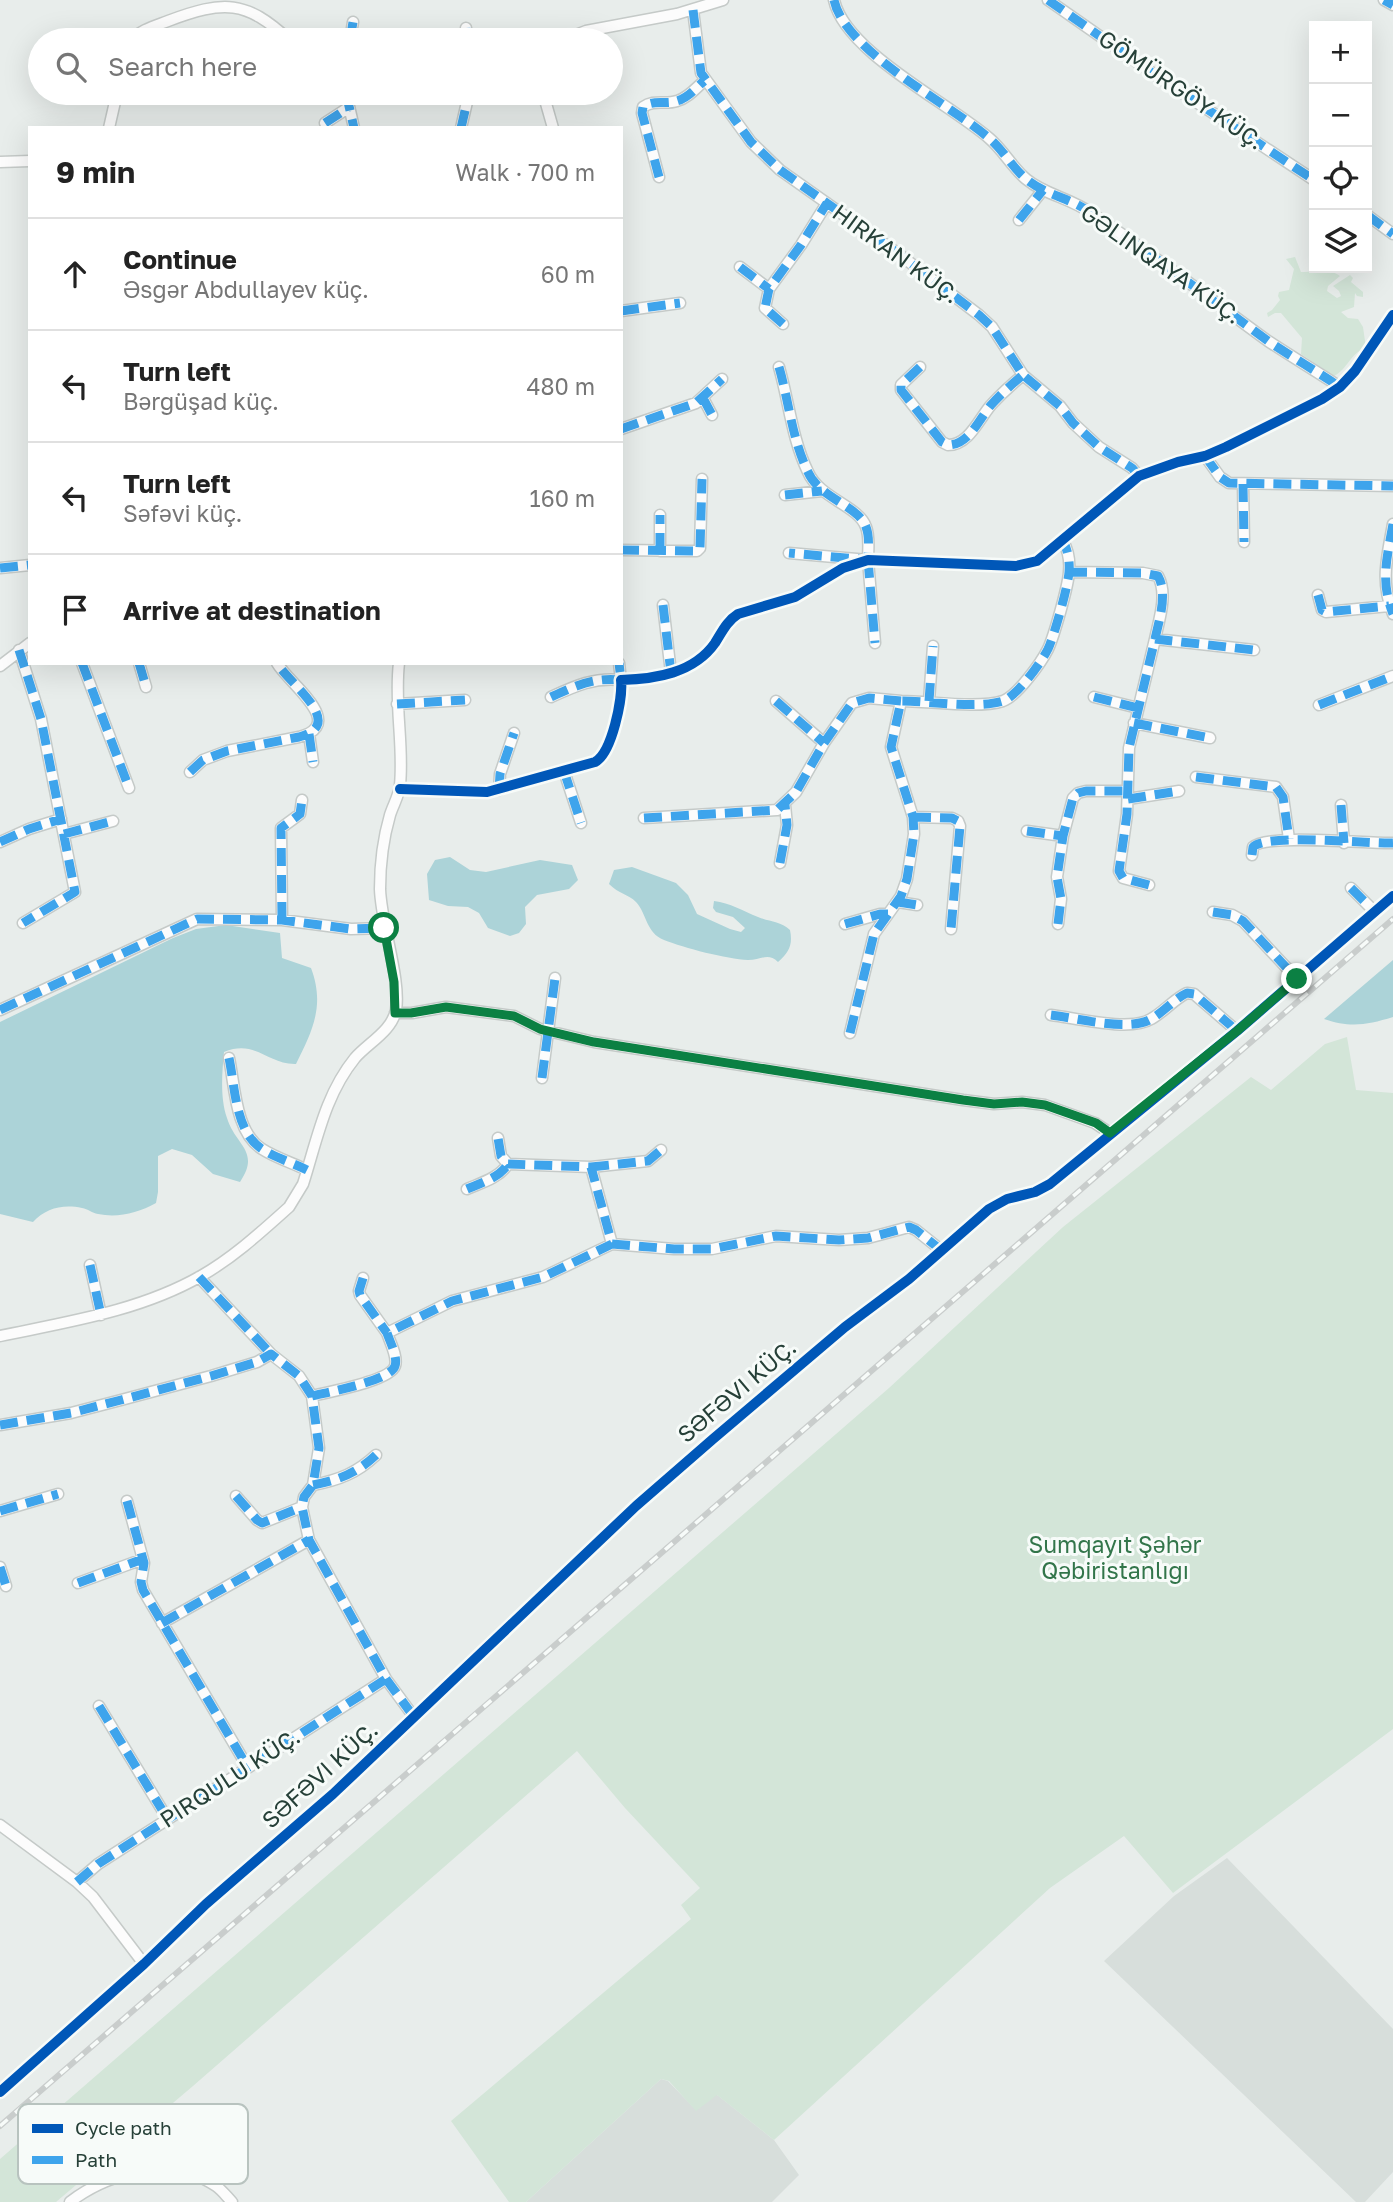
<!DOCTYPE html>
<meta charset="utf-8">
<style>
:root{--surface:#fff;--page:#f6f6f6;--text:#222;--muted:#767676;--line:#e0e0e0}
body{margin:0;font-family:"Golos Text",sans-serif;background:var(--page);color:var(--text)}
.controls{position:absolute;right:21px;top:21px;display:grid;overflow:hidden;border-radius:0px;box-shadow:0 7px 28px #0002}
.controls button{width:63px;height:63px;display:grid;place-items:center;padding:0;border:0;border-bottom:2px solid var(--line);background:var(--surface);color:var(--text);font:35px sans-serif}
.stop{position:absolute;width:21px;height:21px;margin:-16px;border:5px solid #0b8043;border-radius:50%;background:#fff}
.stop.end{background:#0b8043;border-color:#fff;box-shadow:0 2px 7px #0008}
.list{margin:0;padding:0;list-style:none}
h2{display:flex;justify-content:space-between;align-items:center;height:91px;margin:0;padding:0 28px;font-size:30px}
h2 small{font-size:23px;font-weight:400;color:var(--muted)}
.list li{display:grid;grid-template-columns:46px 1fr auto;gap:21px;align-items:center;box-sizing:border-box;height:112px;padding:0 28px;border-top:2px solid var(--line)}
.list b{display:block;font-size:26px;white-space:nowrap}
.list p{margin:0;font-size:23px;white-space:nowrap;color:var(--muted)}
.list em{font-size:23px;font-style:normal;color:var(--muted)}
.icon{flex:none;width:38px;height:38px;fill:none;stroke:currentColor;stroke-width:2;stroke-linecap:round;stroke-linejoin:round}
.map{position:relative;flex:none;width:1393px;height:2202px;overflow:hidden}
.search{position:absolute;background:var(--surface);box-shadow:0 7px 28px #0002;left:28px;top:28px;width:595px;height:77px;display:flex;align-items:center;gap:18px;box-sizing:border-box;padding:0 24px;border-radius:38px;color:var(--muted);font-size:26px}
.panel{position:absolute;background:var(--surface);box-shadow:0 7px 28px #0002;left:28px;top:126px;width:595px;height:539px;border-radius:0px}
.map>svg:first-child{display:block}
</style>
<div class="map">
<svg width="1393" height="2202" viewBox="0 0 1393 2202">
<rect width="100%" height="100%" fill="#e8edeb"/>
<!-- built -->
<path fill="#d7dedb" d="M1227 1858 1393 2029V2172L1365 2202H1356L1104 1961 1174 1896Z
M661 2079 668 2081 696 2110 716 2094 774 2140 799 2175 772 2202H526Z"/>
<!-- green -->
<path fill="#d3e5d8" d="M1295 257 1301 272C1319 272 1322 264 1340 276L1328 286 1327 291 1337 298 1341 296 1339 291 1333 286 1350 275 1353 278 1351 282 1363 292V297L1357 296 1355 293 1354 307 1341 312 1348 318 1358 319 1363 327 1366 348C1351 352 1347 370 1334 376L1301 354 1302 338 1281 313H1275L1268 317 1267 313 1272 310 1280 300 1278 296 1279 292 1289 290 1294 269 1286 259Z
M1347 1037 1356 1090 1393 1093V1729L1173 1893 1124 1836 1050 1888 774 2140 717 2095 696 2111 669 2081 661 2079 526 2202H509L451 2121 691 1919 681 1905 700 1888 625 1808 577 1751 193 2086 56 2202H0V2159L889 1388 1063 1227 1251 1077 1271 1090 1325 1044Z"/>
<!-- water -->
<path fill="#acd3d8" d="M450 857 470 870 486 872 540 860 572 865 578 880 569 889 537 895 525 907 526 924 519 933 510 936 488 928 479 913 468 907 448 906 429 900 427 874 435 860Z
M632 867 676 883 688 895 697 914 730 929 741 932 745 928 733 917 716 912 713 908 714 901C730 903 743 911 758 917 770 922 780 921 790 930 793 945 789 952 778 962 768 952 761 960 748 960 727 959 684 948 664 940 646 933 647 914 636 902 628 894 619 894 609 884L614 870Z
M226 925 280 933 282 958 311 968C325 1005 313 1030 296 1064 268 1065 256 1039 224 1052 222 1073 220 1098 227 1118 235 1145 261 1151 240 1182L213 1174 192 1155 172 1149 158 1156V1192L156 1203C138 1213 118 1218 98 1214 92 1213 88 1209 82 1208 63 1204 46 1208 33 1222L0 1214V1022L173 938 196 929Z
M1393 960V1017C1367 1025 1350 1028 1324 1019Z"/>
<g fill="none" stroke-linecap="round" stroke-linejoin="round">
<!-- street casing -->
<g stroke="#c5cac8" stroke-width="13">
<path id="street" d="M834 0C845 52 949 103 990 139 1003 150 1012 167 1026 179 1045 195 1071 198 1091 213 1152 254 1209 298 1268 341 1292 357 1316 371 1340 387
M1048 0 1154 74 1314 180
M1384 0 1393 5
M693 10 701 73 751 142 780 170 896 252 979 315 992 327 1023 375 1060 406 1073 423 1099 447 1132 468 1139 476
M466 28 467 40
M130 40C141 30 155 26 168 21 224 0 246 0 289 40
M350 40 353 22
M563 40 586 31 677 14 723 0
M346 93 354 128
M543 93 553 128
M325 123 348 108
M109 128 117 93
M461 128 467 102 466 93
M0 162 30 161
M659 177 642 113 643 107C654 99 665 105 677 101 688 98 696 88 704 81
M1367 215 1393 234
M1019 220 1043 190
M740 267 769 289
M621 311 680 303
M783 324 765 308 769 289 801 245 827 203
M779 367C789 402 792 439 808 472 819 498 859 506 866 527 870 537 868 550 868 560L789 553
M920 367 901 385V390L942 442 948 445C969 445 979 419 991 405 1001 394 1012 384 1023 375
M703 398 712 415
M621 429 696 403 722 379
M1205 456 1220 477 1229 483 1393 486
M1243 484 1244 542
M785 495 822 491
M1393 524C1387 558 1380 581 1393 614
M621 550 697 551 700 548 702 479
M660 551V515
M868 560 875 643
M0 568 30 565
M1069 572 1143 573 1158 576C1168 594 1159 620 1155 639
M1318 595 1322 610 1326 612 1389 606
M663 605 671 673
M19 650 41 719 75 892 23 923
M82 663 129 788
M139 663 146 687
M0 666 30 643
M551 697C575 686 594 677 621 680L619 663
M1094 697 1138 708
M776 701 824 743
M929 701 933 646
M397 704 465 700
M1319 705 1393 676
M1134 723 1210 738
M309 734 313 762
M564 771 581 823
M190 772 203 760 227 751 299 737C348 724 289 684 277 663
M1196 777 1276 787 1283 797 1289 839
M400 789 487 792 595 762C612 753 623 698 621 680 656 679 694 673 715 643 722 632 727 621 738 614L795 597 843 568 868 560 1016 566 1037 561 1139 476 1178 462 1205 456 1226 447 1322 399 1340 387 1355 371 1393 315
M499 790 500 774 514 733
M1128 799 1179 791
M1341 805 1344 843
M913 817 952 818 958 821 960 826 951 929
M644 818 777 810 796 792 824 743 852 703 869 698 901 701
M1027 831 1063 836
M64 834 113 821
M0 842 29 829 61 819
M1252 855 1253 847C1266 833 1368 844 1393 843
M780 863 787 825 785 805
M1149 885 1123 878 1119 871 1127 814 1129 748 1155 639 1254 650
M1351 888 1375 912
M898 902 917 905
M1213 912 1232 915 1243 921 1297 979
M282 920 281 828 300 814 302 800
M845 924 880 914H888
M1058 924 1061 899 1057 877 1063 836 1073 798 1078 793 1086 791H1127
M0 1010 197 919 282 920 351 929 385 928
M395 1013H412L446 1007 514 1016 540 1029 594 1042 963 1100 994 1104 1022 1102 1045 1105 1095 1123 1110 1133
M1051 1015C1076 1018 1130 1032 1151 1019 1164 1012 1174 999 1187 993L1194 994 1237 1031
M850 1033 874 934 901 896 907 879 914 834 913 817 891 747 901 701C929 701 978 709 1003 701 1017 696 1041 663 1048 649 1054 636 1068 587 1069 572 1070 562 1068 550 1063 541
M229 1058C235 1086 235 1132 262 1149 276 1158 293 1163 307 1170
M542 1078 555 978
M591 1167 648 1161 661 1150
M467 1189C481 1183 499 1178 508 1164
M612 1244 674 1249H712L776 1236 839 1240 868 1238 909 1227 916 1230 941 1250
M90 1265 101 1315
M199 1277 271 1354
M363 1278 359 1291 360 1295 387 1333
M0 1336C67 1322 140 1311 201 1276 234 1257 261 1232 289 1207L303 1184C317 1140 325 1095 355 1058 368 1043 392 1031 396 1010 401 979 381 924 380 889 380 865 383 839 390 815 393 805 399 796 400 785 404 745 394 704 399 663
M312 1396C328 1392 390 1381 395 1366 398 1357 390 1342 387 1333L452 1301 543 1277 612 1244 591 1167 508 1164 501 1156 498 1138
M0 1425 71 1413 121 1400 211 1376 257 1362 271 1354 299 1376 312 1396 319 1448 313 1485 304 1497 302 1507 309 1540 386 1679 414 1717
M313 1485C339 1480 357 1473 376 1455
M236 1496 257 1520 262 1523 302 1507
M127 1501 144 1563 141 1582 143 1590 247 1766
M0 1511 58 1494
M0 1567 6 1586
M78 1583 143 1559
M162 1623 309 1540
M99 1706 167 1818
M0 1825 77 1882 93 1897 144 1964
M77 1882 98 1864 386 1679
M0 2092 144 1964 206 1904 333 1794 636 1506 713 1439 845 1327 909 1279 989 1209 1007 1199 1035 1192 1050 1184 1237 1031 1393 896
M70 2202C109 2172 173 2156 216 2186 222 2190 227 2197 232 2202"/>
</g>
<!-- street -->
<use href="#street" stroke="#fcfcfc" stroke-width="10"/>
<!-- rail casing -->
<g stroke="#c9cdcc" stroke-width="6">
<path id="rail" d="M0 2126 1393 919"/>
</g>
<!-- rail -->
<use href="#rail" stroke="#f7fbf9" stroke-width="3.5" stroke-dasharray="10" stroke-linecap="butt"/>
<!-- quiet -->
<path stroke="#3ea4ec" stroke-width="9" stroke-dasharray="18 9" stroke-linecap="butt" d="M834 0C845 52 949 103 990 139 1003 150 1012 167 1026 179 1045 195 1071 198 1091 213 1152 254 1209 298 1268 341 1292 357 1316 371 1340 387
M1048 0 1154 74 1314 180
M1384 0 1393 5
M693 10 701 73 751 142 780 170 896 252 979 315 992 327 1023 375 1060 406 1073 423 1099 447 1132 468 1139 476
M466 28 467 40
M350 40 353 22
M346 93 354 128
M325 123 348 108
M461 128 467 102 466 93
M659 177 642 113 643 107C654 99 665 105 677 101 688 98 696 88 704 81
M1367 215 1393 234
M1019 220 1043 190
M740 267 769 289
M621 311 680 303
M783 324 765 308 769 289 801 245 827 203
M779 367C789 402 792 439 808 472 819 498 859 506 866 527 870 537 868 550 868 560L789 553
M920 367 901 385V390L942 442 948 445C969 445 979 419 991 405 1001 394 1012 384 1023 375
M703 398 712 415
M621 429 696 403 722 379
M1205 456 1220 477 1229 483 1393 486
M1243 484 1244 542
M785 495 822 491
M1393 524C1387 558 1380 581 1393 614
M621 550 697 551 700 548 702 479
M660 551V515
M868 560 875 643
M0 568 30 565
M1069 572 1143 573 1158 576C1168 594 1159 620 1155 639
M1318 595 1322 610 1326 612 1389 606
M663 605 671 673
M19 650 41 719 75 892 23 923
M82 663 129 788
M139 663 146 687
M551 697C575 686 594 677 621 680L619 663
M1094 697 1138 708
M776 701 824 743
M929 701 933 646
M397 704 465 700
M1319 705 1393 676
M1134 723 1210 738
M309 734 313 762
M564 771 581 823
M190 772 203 760 227 751 299 737C348 724 289 684 277 663
M1196 777 1276 787 1283 797 1289 839
M499 790 500 774 514 733
M1128 799 1179 791
M1341 805 1344 843
M913 817 952 818 958 821 960 826 951 929
M644 818 777 810 796 792 824 743 852 703 869 698 901 701
M1027 831 1063 836
M64 834 113 821
M0 842 29 829 61 819
M1252 855 1253 847C1266 833 1368 844 1393 843
M780 863 787 825 785 805
M1149 885 1123 878 1119 871 1127 814 1129 748 1155 639 1254 650
M1351 888 1375 912
M898 902 917 905
M1213 912 1232 915 1243 921 1297 979
M282 920 281 828 300 814 302 800
M845 924 880 914H888
M1058 924 1061 899 1057 877 1063 836 1073 798 1078 793 1086 791H1127
M0 1010 197 919 282 920 351 929 385 928
M1051 1015C1076 1018 1130 1032 1151 1019 1164 1012 1174 999 1187 993L1194 994 1237 1031
M850 1033 874 934 901 896 907 879 914 834 913 817 891 747 901 701C929 701 978 709 1003 701 1017 696 1041 663 1048 649 1054 636 1068 587 1069 572 1070 562 1068 550 1063 541
M229 1058C235 1086 235 1132 262 1149 276 1158 293 1163 307 1170
M542 1078 555 978
M591 1167 648 1161 661 1150
M467 1189C481 1183 499 1178 508 1164
M612 1244 674 1249H712L776 1236 839 1240 868 1238 909 1227 916 1230 941 1250
M90 1265 101 1315
M199 1277 271 1354
M363 1278 359 1291 360 1295 387 1333
M312 1396C328 1392 390 1381 395 1366 398 1357 390 1342 387 1333L452 1301 543 1277 612 1244 591 1167 508 1164 501 1156 498 1138
M0 1425 71 1413 121 1400 211 1376 257 1362 271 1354 299 1376 312 1396 319 1448 313 1485 304 1497 302 1507 309 1540 386 1679 414 1717
M313 1485C339 1480 357 1473 376 1455
M236 1496 257 1520 262 1523 302 1507
M127 1501 144 1563 141 1582 143 1590 247 1766
M0 1511 58 1494
M0 1567 6 1586
M78 1583 143 1559
M162 1623 309 1540
M99 1706 167 1818
M77 1882 98 1864 386 1679"/>
<!-- cycleway casing -->
<g stroke="#f7fbf9" stroke-width="15">
<path id="cycleway" d="M400 789 487 792 595 762C612 753 623 698 621 680 656 679 694 673 715 643 722 632 727 621 738 614L795 597 843 568 868 560 1016 566 1037 561 1139 476 1178 462 1205 456 1226 447 1322 399 1340 387 1355 371 1393 315
M0 2092 144 1964 206 1904 333 1794 636 1506 713 1439 845 1327 909 1279 989 1209 1007 1199 1035 1192 1050 1184 1237 1031 1393 896"/>
</g>
<!-- cycleway -->
<use href="#cycleway" stroke="#0057b8" stroke-width="10"/>
</g>
<g fill="none" stroke-linecap="round" stroke-linejoin="round">
<!-- route -->
<path stroke="#0b8043" stroke-width="9" d="M384 928 394 982 395 1013H411L446 1007 514 1016 540 1029 594 1042 963 1100 994 1104 1022 1102 1045 1105 1096 1123 1110 1133 1237 1031 1297 979"/>
</g>
<g text-anchor="middle" stroke-width="6" stroke-linejoin="round" paint-order="stroke">
<!-- street labels -->
<g font-size="23" fill="#264038" stroke="#f7fbf9">
<text transform="translate(1181 90) rotate(34)" y="8">GÖMÜRGÖY KÜÇ.</text>
<text transform="translate(896 254) rotate(36)" y="8">HIRKAN KÜÇ.</text>
<text transform="translate(1161 264) rotate(35)" y="8">GƏLINQAYA KÜÇ.</text>
<text transform="translate(737 1391) rotate(-40)" y="8">SƏFƏVI KÜÇ.</text>
<text transform="translate(320 1775) rotate(-42)" y="8">SƏFƏVI KÜÇ.</text>
<text transform="translate(230 1778) rotate(-33)" y="8">PIRQULU KÜÇ.</text>
</g>
<!-- park labels -->
<g font-size="23" fill="#32754a" stroke="#f7fbf9">
<text x="1115" y="1553">Sumqayıt Şəhər<tspan x="1115" dy="26">Qəbiristanlığı</tspan></text>
</g>
</g>
<!-- legend -->
<rect x="18" y="2104" width="230" height="80" rx="10" fill="#f7fbf9" stroke="#b8c3bf" stroke-width="2"/>
<rect x="32" y="2124" width="31" height="9" fill="#0057b8"/>
<rect x="32" y="2156" width="31" height="8" fill="#3ea4ec"/>
<g font-size="19" fill="#264038">
<text x="75" y="2135">Cycle path</text>
<text x="75" y="2167">Path</text>
</g>
</svg>
<div class="controls">
<button>+</button>
<button>−</button>
<button><svg class="icon" aria-label="locate" viewBox="0 0 24 24"><circle cx="12" cy="12" r="6"/><path d="M12 2v4M12 18v4M2 12h4M18 12h4"/></svg></button>
<button><svg class="icon" aria-label="layers" viewBox="0 0 24 24"><path d="M12 4l9 5-9 5-9-5zM3 14l9 5 9-5"/></svg></button>
</div>
<div class="stop" style="left:384px;top:928px"></div>
<div class="stop end" style="left:1297px;top:979px"></div>
<div class="search"><svg class="icon" aria-label="search" viewBox="0 0 24 24"><circle cx="10" cy="10" r="6"/><path d="M15 15l6 6"/></svg>Search here</div>
<section class="panel">
<h2>9 min<small>Walk · 700 m</small></h2>
<ul class="list">
<li><svg class="icon" aria-label="ahead" viewBox="0 0 24 24"><path d="M12 20V5M6 11l6-6 6 6"/></svg><div><b>Continue</b><p>Əsgər Abdullayev küç.</p></div><em>60 m</em></li>
<li><svg class="icon" aria-label="left" viewBox="0 0 24 24"><path d="M17 20v-9H6M10 6l-5 5 5 5"/></svg><div><b>Turn left</b><p>Bərgüşad küç.</p></div><em>480 m</em></li>
<li><svg class="icon" aria-label="left" viewBox="0 0 24 24"><path d="M17 20v-9H6M10 6l-5 5 5 5"/></svg><div><b>Turn left</b><p>Səfəvi küç.</p></div><em>160 m</em></li>
<li><svg class="icon" aria-label="arrive" viewBox="0 0 24 24"><path d="M6 21V4h12l-3 4 3 4H6"/></svg><div><b>Arrive at destination</b></div></li>
</ul>
</section>
</div>
